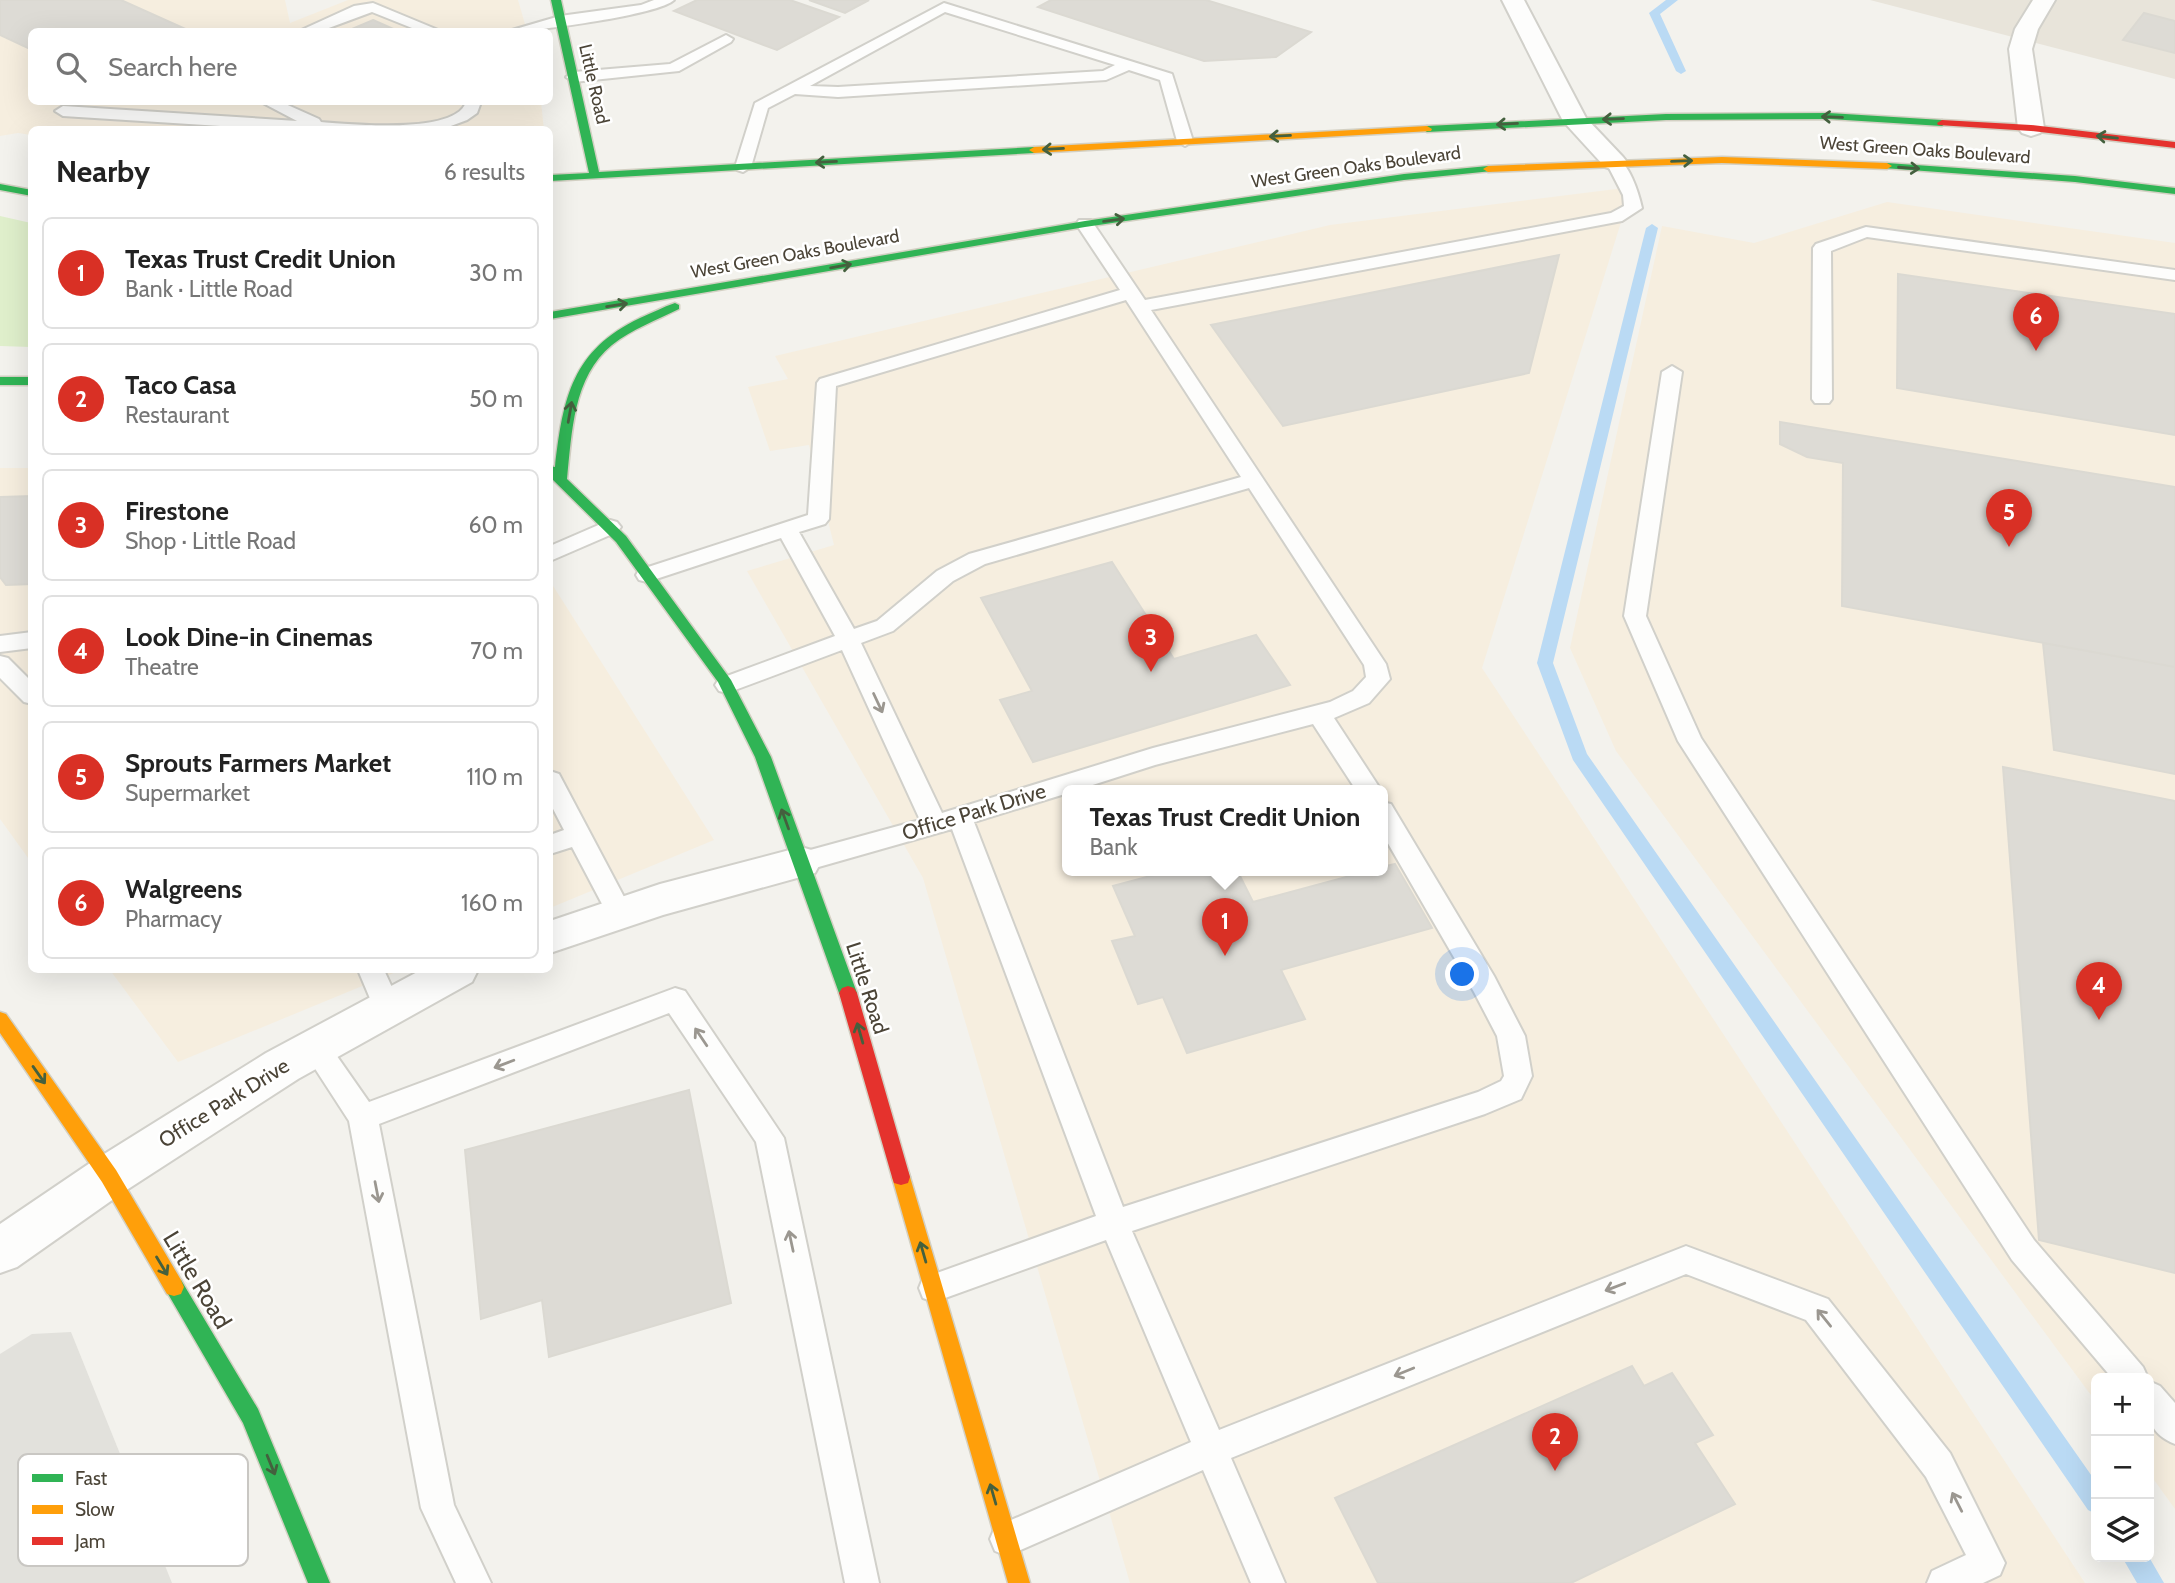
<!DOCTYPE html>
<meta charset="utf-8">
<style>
:root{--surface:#fff;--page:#f6f6f6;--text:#222;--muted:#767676;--line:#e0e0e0;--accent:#d93025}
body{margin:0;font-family:Cabin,sans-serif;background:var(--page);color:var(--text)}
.controls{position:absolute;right:21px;bottom:21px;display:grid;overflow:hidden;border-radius:10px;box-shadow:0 7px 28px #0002}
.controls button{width:63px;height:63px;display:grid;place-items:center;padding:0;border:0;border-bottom:2px solid var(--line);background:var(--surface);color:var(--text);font:35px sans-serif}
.you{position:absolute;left:1463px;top:975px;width:24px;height:24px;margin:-18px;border:5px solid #fff;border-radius:50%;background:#1a73e8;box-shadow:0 0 0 10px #1a73e833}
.badge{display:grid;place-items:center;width:46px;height:46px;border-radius:50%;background:var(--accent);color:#fff;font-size:23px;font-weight:700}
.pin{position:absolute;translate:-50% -58px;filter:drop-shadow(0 2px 4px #0008)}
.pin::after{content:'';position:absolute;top:37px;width:24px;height:21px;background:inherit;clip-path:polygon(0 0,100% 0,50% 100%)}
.popup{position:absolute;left:1062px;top:785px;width:326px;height:91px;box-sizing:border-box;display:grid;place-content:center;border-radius:10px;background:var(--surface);filter:drop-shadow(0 2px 5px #0005);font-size:23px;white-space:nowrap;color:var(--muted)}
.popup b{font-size:26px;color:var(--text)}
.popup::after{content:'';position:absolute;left:50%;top:100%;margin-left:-14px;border:14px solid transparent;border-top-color:var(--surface)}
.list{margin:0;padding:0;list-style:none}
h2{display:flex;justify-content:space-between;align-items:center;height:91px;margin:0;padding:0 28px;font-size:30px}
h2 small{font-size:23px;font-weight:400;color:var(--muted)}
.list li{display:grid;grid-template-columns:46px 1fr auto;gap:21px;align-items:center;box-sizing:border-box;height:112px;margin:0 14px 14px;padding:0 14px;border:2px solid var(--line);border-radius:10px}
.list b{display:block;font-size:26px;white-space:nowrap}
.list p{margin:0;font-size:23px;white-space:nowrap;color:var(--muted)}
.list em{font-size:23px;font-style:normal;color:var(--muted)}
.icon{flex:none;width:38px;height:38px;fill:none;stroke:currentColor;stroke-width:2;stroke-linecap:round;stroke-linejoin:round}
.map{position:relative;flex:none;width:2175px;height:1583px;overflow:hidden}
.search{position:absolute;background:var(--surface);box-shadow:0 7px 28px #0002;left:28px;top:28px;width:525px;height:77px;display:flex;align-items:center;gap:18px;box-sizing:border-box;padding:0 24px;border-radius:10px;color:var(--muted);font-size:26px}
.panel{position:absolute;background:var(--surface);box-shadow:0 7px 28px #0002;left:28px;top:126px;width:525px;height:847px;border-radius:10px}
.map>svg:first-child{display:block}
</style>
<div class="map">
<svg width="2175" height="1583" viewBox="0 0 2175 1583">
<rect width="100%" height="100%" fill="#f3f2ed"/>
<!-- residential -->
<path fill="#e8e4da" d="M1870 0H2175V79Z"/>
<!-- commercial -->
<path fill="#f6eedf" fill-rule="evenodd" d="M0 0H285L290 23 348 0H518L527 31 32 32V102H541L544 130H32L31 135 18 133 0 136Z
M1632 187 1482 668 2085 1583H1130L923 878 747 571 834 545 809 445 770 451 748 387 788 379 775 356 1330 225ZM1068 790H1382V870H1068Z
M1887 202 2175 243V1509L2149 1473V1378H2096V1402L1616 751 1570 648 1662 226 1754 243Z
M0 468H31V862L0 819Z
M550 581 714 840 550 908Z
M110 970H401L178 1062Z"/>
<!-- green -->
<path fill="#dfefcb" d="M0 216 31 223V347L0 346Z"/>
<!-- parking -->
<path fill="#e2e1dc" d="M71 1332 172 1583H0V1354L32 1334Z"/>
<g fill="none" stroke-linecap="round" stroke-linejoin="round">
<!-- stream -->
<path fill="#badaf4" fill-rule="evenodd" d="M1666 0H1678L1660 14 1686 71 1681 74 1676 71 1649 13Z
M1652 224 1658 228 1553 663 1587 754 2096 1482V1514L2088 1510 1573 760 1537 663 1646 228Z
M2122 1557H2149L2164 1583H2137Z"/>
</g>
<!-- building -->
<path fill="#dddbd5" stroke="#dbd9d2" stroke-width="2" d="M0 0H121L192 32H32V50L0 35Z
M697 0H790L839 17 777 50 674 11Z
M809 0H869L845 13Z
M1051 0H1206L1311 32 1276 57 1204 61 1038 7Z
M2144 13 2175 21V53L2123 40Z
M373 20 400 32H345Z
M1559 255 1529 373 1283 426 1211 325Z
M1898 274 2175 314V435L1897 388Z
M1780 422 2175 487V667L1842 606 1843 463 1807 457 1780 444Z
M32 496V584L6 585 0 577V497Z
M1112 562 1174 659 1256 635 1290 685 1033 762 1000 700 1032 691 981 598Z
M2043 643 2175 667V774L2054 750Z
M2003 767 2175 801V1273L2039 1240Z
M1395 864 1432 928 1281 970 1305 1019 1187 1053 1163 997 1138 1004 1112 941 1135 936 1113 886 1173 870H1237L1253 902 1372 870H1382V867Z
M689 1090 731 1303 549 1357 542 1300 481 1319 465 1150Z
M1632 1366 1644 1386 1672 1373 1713 1435 1695 1443 1735 1504 1571 1583H1378L1335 1498Z"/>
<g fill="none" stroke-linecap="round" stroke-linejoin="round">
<!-- lane casing -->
<g stroke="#d1d0ca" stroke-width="4">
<path id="lane" d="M654 0H674C659 15 531 32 505 32L560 16 641 5Z
M373 3 443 32H422L372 12 318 32H297L354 6Z
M944 3 1172 74 1193 141 1185 146 1177 141 1160 80 1129 70 1106 80 838 97 795 94 768 108 751 167 743 172 737 170 735 167 755 103ZM945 12 1115 65 1103 71 838 87 810 86Z
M726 35 733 39 731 42 679 71 574 82 566 77 574 72 670 64Z
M261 102H281L319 119 321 122C348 124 456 135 466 102H481L477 113 467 120 440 130H283L63 116 55 111 63 106 297 121Z
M1614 157C1629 161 1639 194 1642 208L1622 221 1151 310 1386 664 1390 679 1369 703 1334 718 1381 790H1356L1313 724 1155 765 1077 790H1068V793L974 822 1123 1207 1478 1092 1501 1081 1504 1076 1497 1036 1474 992 1382 833V802L1391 804 1494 976 1525 1036 1532 1076 1521 1099 1485 1114 1132 1231 1219 1430 1686 1246 1828 1299 1950 1453 2005 1563 2000 1575 1983 1583H1927L1932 1571 1966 1555 1926 1477 1806 1320 1686 1274 1231 1458 1285 1583H1251L1203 1470 1007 1556 995 1551 990 1539 995 1527 1191 1442 1106 1240 934 1302 923 1298 919 1288 923 1278 1096 1216 952 829 801 872 792 869 788 862 792 855 920 820 842 650 727 693 719 691 715 685 719 679 835 636 781 538 647 582 639 580 636 575 639 570 808 515 817 383 820 379 1120 290 1076 224 1079 220H1091L1145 300 1611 213 1624 206 1623 195 1606 162ZM1126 300 1241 477 969 554 937 571 877 621 854 629 799 532 825 524 829 519 836 386ZM1249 488 1364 665 1366 677 1353 691 1330 702 1153 748 942 813 861 643 893 631 953 581 985 564Z
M1866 227 2175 270V280L1867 237 1831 251 1832 399 1829 403H1815L1812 399 1813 248 1816 244Z
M1672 366 1682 372 1646 616 1701 738 2034 1240 2143 1367 2148 1378H2112L2012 1260 1678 741 1624 616 1662 372Z
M610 520 617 522 621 527 617 532 550 561V546Z
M32 632V648L0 652V636Z
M0 656 8 658 32 682V704L24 702 0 678Z
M550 771 559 774 633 914 629 921 620 924 611 921 572 847 550 854V835L564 830 550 803Z
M358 970H384L401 1007 397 1015 387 1018 377 1015Z
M675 988 685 991 784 1138 879 1583H845L756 1142 669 1013 379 1124 454 1505 491 1583H456L421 1508 349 1121 301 1047 305 1039 315 1035 325 1039 369 1102Z
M2149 1381 2160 1386 2175 1403V1444C2144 1432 2148 1410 2149 1381Z"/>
</g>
<!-- street casing -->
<g stroke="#d1d0ca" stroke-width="4">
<path id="street" d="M1502 0H1524L1586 118 1623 157 1627 162 1623 167 1614 170 1605 167 1563 121Z
M2033 0H2055L2038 29 2032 49 2044 128 2040 133 2031 136 2022 133 2018 128 2009 49 2015 29Z
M801 847 815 851 821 862 815 873 663 915 550 953V921L660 884Z
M421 970H478L472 982 298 1079 125 1191 17 1267 0 1273V1224L93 1161 266 1053Z"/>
</g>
<!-- fast casing -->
<g stroke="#d3d0c3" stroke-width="3">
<path id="fast" d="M551 0H561L599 172 1034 147 1039 150 1034 153 550 181V175L589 173Z
M1829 113 1942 120 1947 123 1942 126 1829 119 1666 120 1427 132 1422 129 1427 126 1666 114Z
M1887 163 2075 176 2175 188V194L2075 182 1883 168 1882 166Z
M1488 166 1492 167V171L1404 180 1085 227 550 319V312L1085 221 1404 174Z
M0 184 32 190V196L0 190Z
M675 303 679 305V309C657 320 632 329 612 345 573 377 572 432 567 479L626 536 731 680 771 757 857 993 854 998 848 1000 842 998 839 993 755 757 718 682 616 542 550 477V466L555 467C563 398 572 350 640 318 652 313 663 307 675 303Z
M0 377H32V385H0Z
M174 1278 181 1280 258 1409 330 1583H308L243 1423 164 1287 167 1280Z"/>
</g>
<!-- slow casing -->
<g stroke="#d3d0c3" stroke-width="3">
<path id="slow" d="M1427 126 1432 129 1431 131 1034 153 1029 150 1034 147Z
M1722 157 1887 163 1892 166 1887 169 1722 163 1488 172 1483 169 1488 166Z
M0 1012 6 1014 116 1170 181 1280 184 1287 181 1294 174 1296 167 1294 102 1182 0 1033Z
M901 1169 908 1171 910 1177 1030 1583H1008L892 1177 894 1171Z"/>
</g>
<!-- jam casing -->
<g stroke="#d3d0c3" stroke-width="3">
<path id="jam" d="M1942 120 2031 125 2175 142V148L2031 131 1938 125 1937 123Z
M848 986 854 988 857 993 910 1177 908 1183 901 1185 894 1183 892 1177 839 993 842 988Z"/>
</g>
<!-- lane -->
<use href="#lane" fill="#fdfdfc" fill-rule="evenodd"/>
<!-- street -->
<use href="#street" fill="#fdfdfc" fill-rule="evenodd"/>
<!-- fast -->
<use href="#fast" fill="#30b455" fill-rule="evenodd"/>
<!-- slow -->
<use href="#slow" fill="#ff9f0a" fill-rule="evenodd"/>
<!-- jam -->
<use href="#jam" fill="#e5322d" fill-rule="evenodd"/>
</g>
<!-- one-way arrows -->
<defs><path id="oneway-shaft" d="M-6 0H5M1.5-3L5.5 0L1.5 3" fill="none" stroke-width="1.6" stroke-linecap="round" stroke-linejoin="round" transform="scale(1.75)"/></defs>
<g stroke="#44603e">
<use href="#oneway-shaft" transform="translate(1832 117) rotate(-178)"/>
<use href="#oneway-shaft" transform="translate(1613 119) rotate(178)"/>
<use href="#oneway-shaft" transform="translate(1507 124) rotate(177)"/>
<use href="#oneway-shaft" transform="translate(1280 136) rotate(177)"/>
<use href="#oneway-shaft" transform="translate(2107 137) rotate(-174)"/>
<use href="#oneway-shaft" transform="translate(1053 149) rotate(177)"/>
<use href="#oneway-shaft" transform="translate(1682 161) rotate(-2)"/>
<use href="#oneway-shaft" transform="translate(826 162) rotate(177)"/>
<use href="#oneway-shaft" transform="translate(1909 168) rotate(4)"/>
<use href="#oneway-shaft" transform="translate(1114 220) rotate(-8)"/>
<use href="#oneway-shaft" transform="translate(841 266) rotate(-10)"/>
<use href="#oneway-shaft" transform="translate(617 305) rotate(-9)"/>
<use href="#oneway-shaft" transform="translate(570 412) rotate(-80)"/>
<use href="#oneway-shaft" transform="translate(785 819) rotate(-110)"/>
<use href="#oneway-shaft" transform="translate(860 1033) rotate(-106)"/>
<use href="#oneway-shaft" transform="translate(39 1075) rotate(55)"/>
<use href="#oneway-shaft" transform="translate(923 1252) rotate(-106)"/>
<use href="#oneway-shaft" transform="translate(162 1266) rotate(59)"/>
<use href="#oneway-shaft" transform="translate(271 1465) rotate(68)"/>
<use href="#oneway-shaft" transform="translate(993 1494) rotate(-106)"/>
</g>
<g stroke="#9b9790">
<use href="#oneway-shaft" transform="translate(878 703) rotate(65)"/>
<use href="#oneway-shaft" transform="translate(701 1037) rotate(-124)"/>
<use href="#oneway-shaft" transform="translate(504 1064) rotate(159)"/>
<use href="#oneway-shaft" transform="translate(377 1192) rotate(79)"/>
<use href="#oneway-shaft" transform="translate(791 1241) rotate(-102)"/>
<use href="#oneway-shaft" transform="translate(1615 1287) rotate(159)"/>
<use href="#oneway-shaft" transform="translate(1824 1318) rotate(-129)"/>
<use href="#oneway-shaft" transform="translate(1404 1372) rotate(158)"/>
<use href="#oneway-shaft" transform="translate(1957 1502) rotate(-117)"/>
</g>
<g text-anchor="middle" stroke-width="5" stroke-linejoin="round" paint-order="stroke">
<!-- far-street labels -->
<g font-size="18" fill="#4b4437" stroke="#fff">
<text transform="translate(594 84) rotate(77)" y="6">Little Road</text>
<text transform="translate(1925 150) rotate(4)" y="6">West Green Oaks Boulevard</text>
<text transform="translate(1356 167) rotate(-8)" y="6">West Green Oaks Boulevard</text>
<text transform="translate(795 254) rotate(-10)" y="6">West Green Oaks Boulevard</text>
</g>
<!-- street labels -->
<g font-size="21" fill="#4b4437" stroke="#fff">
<text transform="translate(974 812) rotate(-17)" y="7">Office Park Drive</text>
<text transform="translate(867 988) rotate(72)" y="7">Little Road</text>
<text transform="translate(224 1103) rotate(-32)" y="7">Office Park Drive</text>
</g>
<!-- near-street labels -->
<g font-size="24" fill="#4b4437" stroke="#fff">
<text transform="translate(197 1280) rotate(59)" y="8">Little Road</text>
</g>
</g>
<!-- legend -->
<rect x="18" y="1454" width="230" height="112" rx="10" fill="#fff" stroke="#c9c7c3" stroke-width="2"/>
<rect x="32" y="1474" width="31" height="8" fill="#30b455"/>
<rect x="32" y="1505" width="31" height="9" fill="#ff9f0a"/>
<rect x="32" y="1537" width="31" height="8" fill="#e5322d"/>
<g font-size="19" fill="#4b4437">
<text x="75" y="1485">Fast</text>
<text x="75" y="1516">Slow</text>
<text x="75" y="1548">Jam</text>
</g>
</svg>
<div class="controls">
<button>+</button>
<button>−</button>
<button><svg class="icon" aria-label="layers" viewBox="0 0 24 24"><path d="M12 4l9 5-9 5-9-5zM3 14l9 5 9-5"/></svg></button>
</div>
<div class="you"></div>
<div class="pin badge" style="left:1225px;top:956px">1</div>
<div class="popup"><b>Texas Trust Credit Union</b>Bank</div>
<div class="pin badge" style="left:1555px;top:1471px">2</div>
<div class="pin badge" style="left:1151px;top:672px">3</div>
<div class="pin badge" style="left:2099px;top:1020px">4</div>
<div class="pin badge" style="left:2009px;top:547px">5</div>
<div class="pin badge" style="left:2036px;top:351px">6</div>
<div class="search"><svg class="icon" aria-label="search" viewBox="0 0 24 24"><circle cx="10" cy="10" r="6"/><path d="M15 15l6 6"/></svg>Search here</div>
<section class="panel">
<h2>Nearby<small>6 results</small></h2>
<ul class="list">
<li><span class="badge">1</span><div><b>Texas Trust Credit Union</b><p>Bank · Little Road</p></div><em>30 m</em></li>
<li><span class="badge">2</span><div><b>Taco Casa</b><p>Restaurant</p></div><em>50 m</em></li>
<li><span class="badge">3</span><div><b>Firestone</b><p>Shop · Little Road</p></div><em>60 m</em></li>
<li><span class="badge">4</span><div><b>Look Dine-in Cinemas</b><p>Theatre</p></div><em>70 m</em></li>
<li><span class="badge">5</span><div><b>Sprouts Farmers Market</b><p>Supermarket</p></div><em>110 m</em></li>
<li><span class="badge">6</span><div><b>Walgreens</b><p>Pharmacy</p></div><em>160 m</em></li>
</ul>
</section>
</div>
